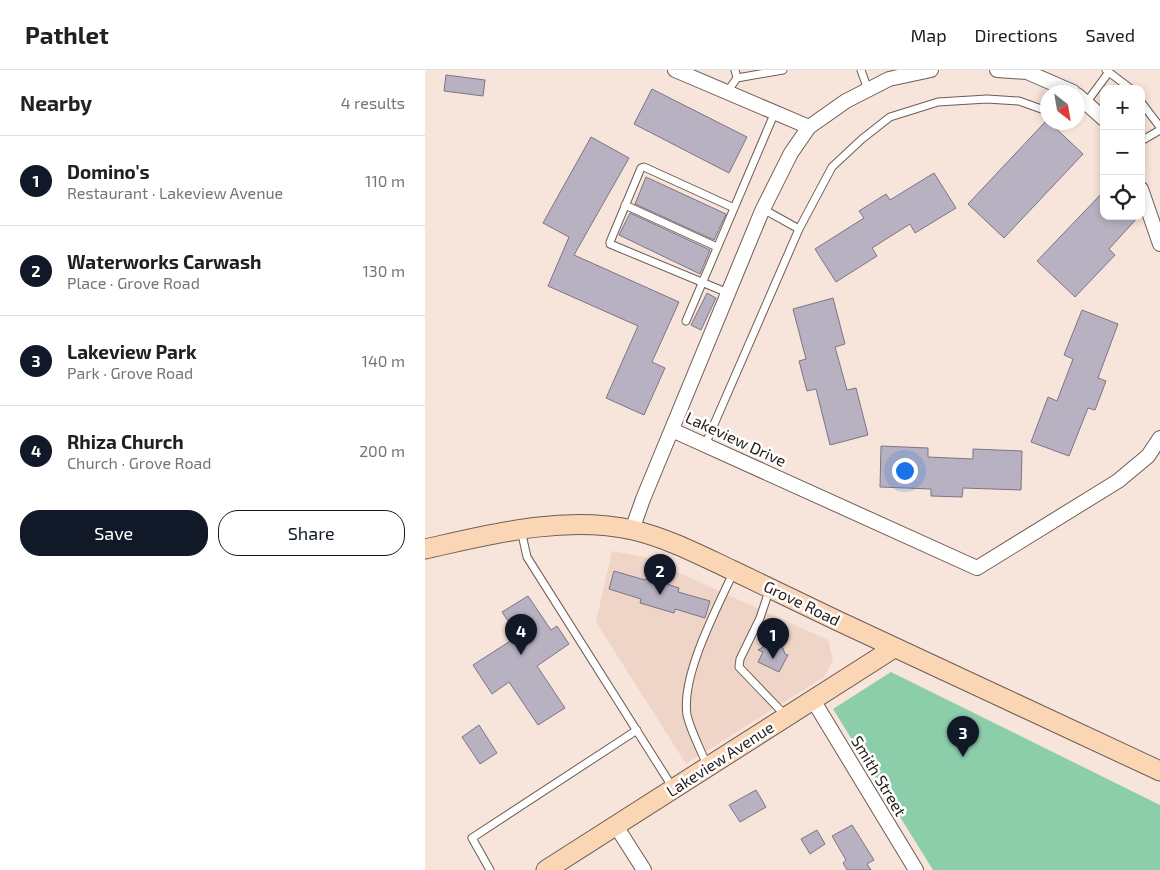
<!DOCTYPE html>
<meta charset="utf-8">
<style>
:root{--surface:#fff;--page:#f2f2f2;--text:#202124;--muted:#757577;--line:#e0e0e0;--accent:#111827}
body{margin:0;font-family:"Exo 2",sans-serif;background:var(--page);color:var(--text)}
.controls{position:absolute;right:15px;top:15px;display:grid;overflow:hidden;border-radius:10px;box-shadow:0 2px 8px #0003}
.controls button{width:45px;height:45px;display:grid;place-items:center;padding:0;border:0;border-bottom:1px solid var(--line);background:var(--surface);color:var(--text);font:25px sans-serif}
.compass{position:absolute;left:615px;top:15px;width:45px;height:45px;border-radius:50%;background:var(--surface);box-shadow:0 2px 8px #0003;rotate:149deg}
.you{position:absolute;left:479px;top:400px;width:18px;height:18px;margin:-12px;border:4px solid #fff;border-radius:50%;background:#1a73e8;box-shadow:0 0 0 8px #1a73e833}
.badge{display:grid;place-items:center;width:32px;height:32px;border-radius:50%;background:var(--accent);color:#fff;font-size:16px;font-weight:700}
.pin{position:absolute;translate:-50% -41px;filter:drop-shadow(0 1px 2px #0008)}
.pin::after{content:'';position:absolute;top:26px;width:18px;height:15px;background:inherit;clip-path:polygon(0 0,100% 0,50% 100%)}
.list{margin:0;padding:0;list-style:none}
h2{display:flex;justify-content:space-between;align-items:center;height:65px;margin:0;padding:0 20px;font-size:21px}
h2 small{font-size:16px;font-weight:400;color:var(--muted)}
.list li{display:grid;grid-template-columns:32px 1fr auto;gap:15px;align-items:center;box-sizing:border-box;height:90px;padding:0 20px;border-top:1px solid var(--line)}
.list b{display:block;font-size:19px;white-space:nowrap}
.list p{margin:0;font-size:16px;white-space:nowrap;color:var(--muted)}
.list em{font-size:16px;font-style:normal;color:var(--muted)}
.actions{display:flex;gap:10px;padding:15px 20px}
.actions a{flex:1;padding:11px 0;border:1px solid var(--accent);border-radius:20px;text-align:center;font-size:18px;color:var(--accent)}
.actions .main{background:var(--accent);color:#fff}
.icon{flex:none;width:28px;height:28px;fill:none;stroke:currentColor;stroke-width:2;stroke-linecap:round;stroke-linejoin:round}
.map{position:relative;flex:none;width:735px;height:800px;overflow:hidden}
header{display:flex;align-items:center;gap:30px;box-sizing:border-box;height:70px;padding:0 25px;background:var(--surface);border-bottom:1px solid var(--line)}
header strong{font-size:24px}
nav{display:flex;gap:28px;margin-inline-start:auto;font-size:18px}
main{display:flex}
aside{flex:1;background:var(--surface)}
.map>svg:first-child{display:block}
</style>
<header>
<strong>Pathlet</strong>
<nav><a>Map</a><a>Directions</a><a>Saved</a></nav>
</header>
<main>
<aside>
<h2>Nearby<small>4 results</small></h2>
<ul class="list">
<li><span class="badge">1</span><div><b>Domino's</b><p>Restaurant · Lakeview Avenue</p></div><em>110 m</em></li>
<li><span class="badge">2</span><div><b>Waterworks Carwash</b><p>Place · Grove Road</p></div><em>130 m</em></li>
<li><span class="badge">3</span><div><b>Lakeview Park</b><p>Park · Grove Road</p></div><em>140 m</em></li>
<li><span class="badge">4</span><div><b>Rhiza Church</b><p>Church · Grove Road</p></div><em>200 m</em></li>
</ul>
<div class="actions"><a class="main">Save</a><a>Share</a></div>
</aside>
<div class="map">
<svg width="735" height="800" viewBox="0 0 735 800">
<rect width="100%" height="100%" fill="#f7e4da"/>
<!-- built -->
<path fill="#efd5c7" d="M187 481 219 487 403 570 408 590 399 607 261 694 171 552Z"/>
<!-- green -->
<path fill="#8cceaa" d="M466 602 735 735V800H508L408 639Z"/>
<!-- building -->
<path fill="#b7b1c1" stroke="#7c7585" d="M21 5 60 10 58 26 19 21Z
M227 19 322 67 304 103 209 54Z
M622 50 658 84 579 168 543 134Z
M166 67 204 88 149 185 254 232 227 292 240 298 219 345 181 328 213 256 123 216 144 167 118 153Z
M509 103 531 138 490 163 485 154 447 178 452 186 411 212 390 179 439 148 434 141 461 124 465 130Z
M221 107 301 144 289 170 210 134Z
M679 121V146H714L684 179 690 185 650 227 612 191Z
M205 143 285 180 275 204 194 165Z
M282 223 291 228 276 260 266 255Z
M408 228 420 274 410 277 422 320 431 318 443 365 405 375 391 319 382 321 374 291 381 289 368 239Z
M657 240 693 254 673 308 681 311 670 340 663 338 644 386 606 372 623 327 632 331 648 289 639 285Z
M456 376 503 378V387L548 389V379L597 381 596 420 538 418 537 427 506 426V419L455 417Z
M189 501 220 510 221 509 230 511 231 509 243 513 242 514 254 518 253 522 285 531 280 548 250 539 249 543 215 533 216 529 184 519Z
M103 526 126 560 132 556 144 574 112 596 140 638 113 655 84 612 67 624 48 595 93 566 77 542Z
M350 570 356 573 360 584 363 585 354 602 333 592 338 582 333 580Z
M54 655 72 683 55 694 37 667Z
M331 720 341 737 315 752 304 735Z
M427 755 449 790 442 794 446 800H422L418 793 421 790 407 766Z
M392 760 400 774 385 784 376 769Z"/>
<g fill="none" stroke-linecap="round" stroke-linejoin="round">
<!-- lane casing -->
<g stroke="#6d5d54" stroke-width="9">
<path id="lane" d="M310 0 312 8
M436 0 443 20
M681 0 706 19
M302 22 312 8 358 0
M716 32 735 57
M652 40 661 33 684 2
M716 71 735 60
M200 135 292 177
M338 139 374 159
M303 223 185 174V172L216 98 219 97 309 138
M261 251 350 42
M280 375 374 159 407 97 437 69 465 47 513 32 562 29 594 31 622 41
M96 460 102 487 248 718
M345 518 335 548 315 589 314 597 360 645
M282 695C276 681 265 659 262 645 256 605 292 538 309 501
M65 800 47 768 212 660"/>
</g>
<!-- street casing -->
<g stroke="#6d5d54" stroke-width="16">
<path id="street" d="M250 0 384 57
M572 0 602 2 648 22
M652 25 679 49
M716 119 735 174
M247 360 552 498 693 411 723 386 735 368
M207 460 218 429 337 141 366 83 384 57 421 31 464 9 506 0
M388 630 491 800
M191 756 219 800"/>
</g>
<!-- secondary casing -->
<g stroke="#6d5d54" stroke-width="21">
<path id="secondary" d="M0 479C67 464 139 445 208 460 242 468 275 485 307 500 342 517 376 533 411 550 519 601 627 650 735 701
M121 800 469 578"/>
</g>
<!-- lane -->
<use href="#lane" stroke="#fff" stroke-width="7"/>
<!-- street -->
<use href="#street" stroke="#fff" stroke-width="14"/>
<!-- secondary -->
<use href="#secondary" stroke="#fad6b5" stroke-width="19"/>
</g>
<g text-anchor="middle" stroke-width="5" stroke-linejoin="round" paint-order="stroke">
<!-- street labels -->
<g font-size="16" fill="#241d1a" stroke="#fff">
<text transform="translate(311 369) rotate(25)" y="6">Lakeview Drive</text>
<text transform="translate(377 533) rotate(26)" y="6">Grove Road</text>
<text transform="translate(295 689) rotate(-33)" y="6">Lakeview Avenue</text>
<text transform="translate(454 706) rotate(59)" y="6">Smith Street</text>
</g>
</g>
</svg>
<div class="controls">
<button>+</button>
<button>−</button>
<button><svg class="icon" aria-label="locate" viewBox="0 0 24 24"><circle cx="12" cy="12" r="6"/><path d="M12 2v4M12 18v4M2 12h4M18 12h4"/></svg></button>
</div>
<svg class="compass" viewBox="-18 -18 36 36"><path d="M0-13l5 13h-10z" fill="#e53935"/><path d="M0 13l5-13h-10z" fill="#757577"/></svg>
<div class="you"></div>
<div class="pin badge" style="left:348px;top:589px">1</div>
<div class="pin badge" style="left:235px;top:525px">2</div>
<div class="pin badge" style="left:538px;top:687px">3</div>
<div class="pin badge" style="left:96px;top:585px">4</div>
</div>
</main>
